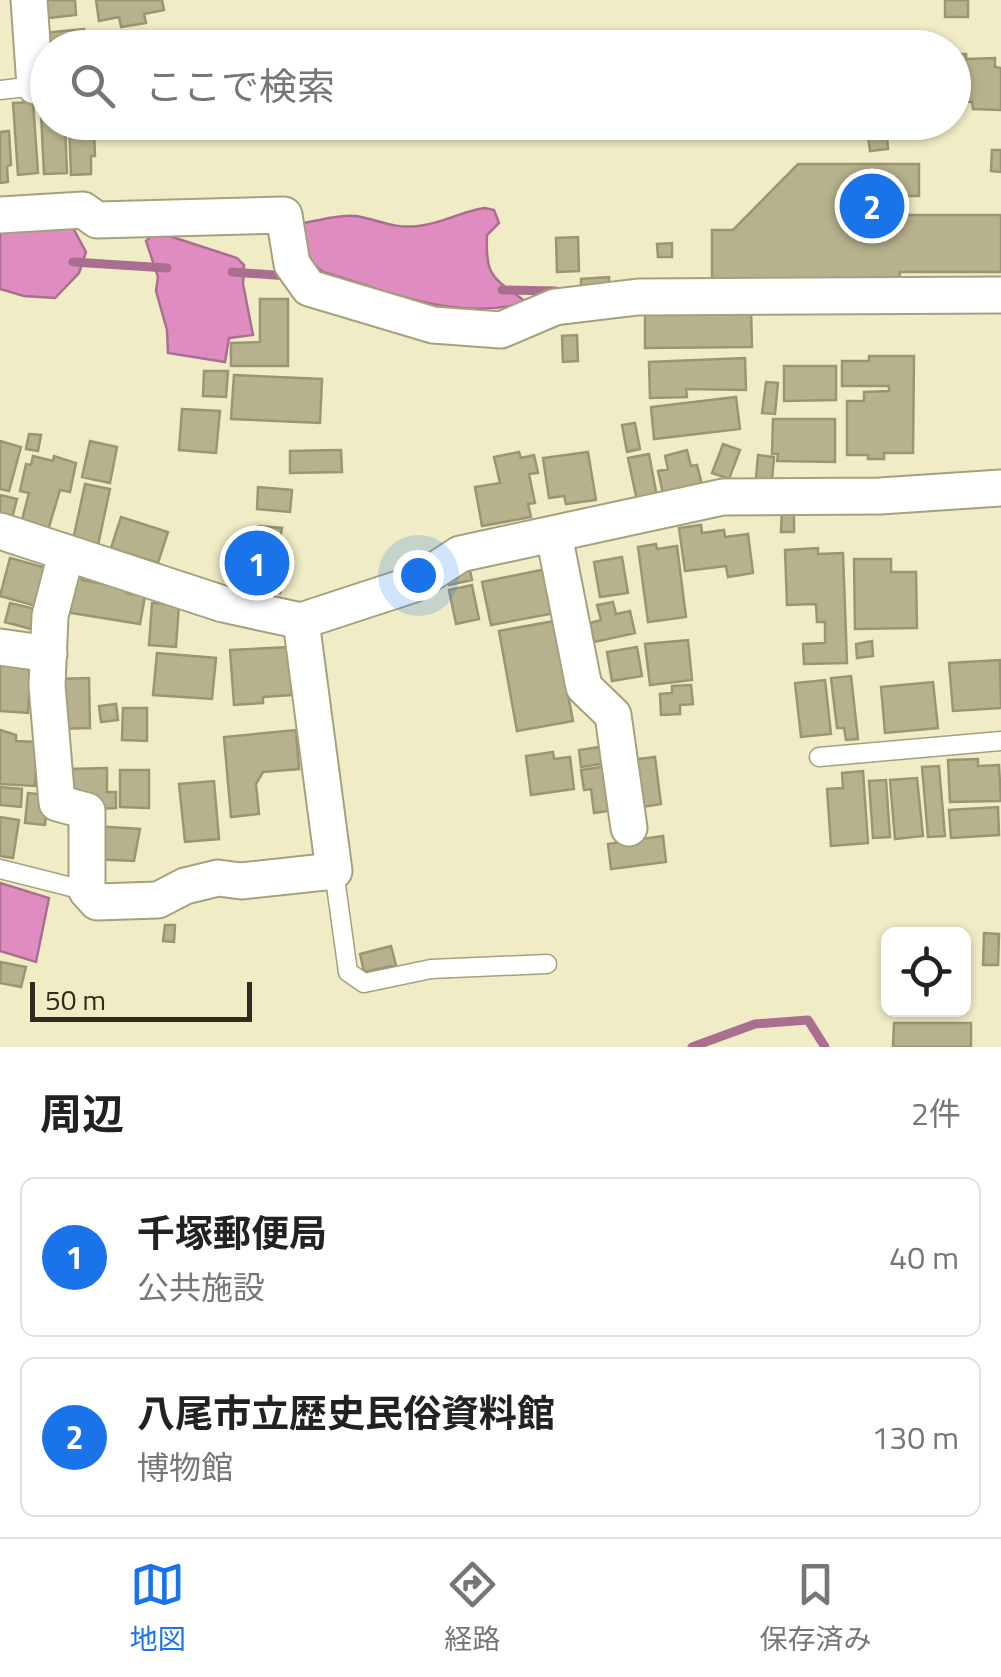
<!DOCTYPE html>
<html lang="ja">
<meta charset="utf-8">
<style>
:root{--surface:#fff;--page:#f2f2f2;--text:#222;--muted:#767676;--line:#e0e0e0;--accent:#1a73e8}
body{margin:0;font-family:"Titillium Web","Noto Sans JP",sans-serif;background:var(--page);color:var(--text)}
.controls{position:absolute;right:30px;bottom:30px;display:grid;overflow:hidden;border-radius:15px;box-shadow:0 2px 8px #0004}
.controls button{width:90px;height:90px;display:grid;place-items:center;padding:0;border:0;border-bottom:2px solid var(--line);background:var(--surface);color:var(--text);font:50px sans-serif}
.scale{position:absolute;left:30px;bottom:25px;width:222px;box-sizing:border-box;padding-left:10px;border:5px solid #2e2c1d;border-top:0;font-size:28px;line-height:35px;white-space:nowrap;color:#2e2c1d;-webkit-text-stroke:8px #f0ecc5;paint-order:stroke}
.you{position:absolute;left:418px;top:575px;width:35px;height:35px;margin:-25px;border:8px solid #fff;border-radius:50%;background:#1a73e8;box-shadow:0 0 0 15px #1a73e833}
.badge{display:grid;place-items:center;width:65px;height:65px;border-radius:50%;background:var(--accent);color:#fff;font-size:32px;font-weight:700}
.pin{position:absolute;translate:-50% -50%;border:5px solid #fff;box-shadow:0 2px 10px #0006}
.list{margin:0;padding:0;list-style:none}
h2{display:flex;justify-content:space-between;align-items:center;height:130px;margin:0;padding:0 40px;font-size:42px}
h2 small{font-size:32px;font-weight:400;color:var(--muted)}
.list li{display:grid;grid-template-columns:65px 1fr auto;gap:30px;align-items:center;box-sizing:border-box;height:160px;margin:0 20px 20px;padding:0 20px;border:2px solid var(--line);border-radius:15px}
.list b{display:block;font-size:38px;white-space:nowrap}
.list p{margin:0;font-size:32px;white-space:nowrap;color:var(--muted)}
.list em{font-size:32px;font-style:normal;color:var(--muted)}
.icon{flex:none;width:55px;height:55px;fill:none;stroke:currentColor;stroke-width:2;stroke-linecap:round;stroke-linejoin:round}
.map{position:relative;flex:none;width:1001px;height:1047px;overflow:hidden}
.search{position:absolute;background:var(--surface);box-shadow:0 2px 8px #0004;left:30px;right:30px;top:30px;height:110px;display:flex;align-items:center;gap:25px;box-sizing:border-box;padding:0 35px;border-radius:55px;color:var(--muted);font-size:38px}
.sheet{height:490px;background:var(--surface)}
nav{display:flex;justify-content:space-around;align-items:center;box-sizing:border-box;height:140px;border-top:2px solid var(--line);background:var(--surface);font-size:28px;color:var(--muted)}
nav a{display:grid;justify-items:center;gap:5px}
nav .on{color:var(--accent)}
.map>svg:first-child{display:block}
</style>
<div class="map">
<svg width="1001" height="1047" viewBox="0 0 1001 1047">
<rect width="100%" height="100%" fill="#f0ecc5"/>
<!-- water -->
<path fill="#df8cc1" stroke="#aa6f90" stroke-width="2.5" d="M485 208 494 210 499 223 487 235C485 278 493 277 526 302 457 323 389 291 323 272L310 261 302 223C318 221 340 214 356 216 379 220 394 229 418 226 442 224 461 211 485 208Z
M72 226 86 252 79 273 55 298 24 296 0 289V230Z
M157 232 237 258 244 265 243 284 253 335 229 338 225 362 168 353 167 330 156 291 158 277 146 241Z
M0 883 49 898 36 962 0 951Z"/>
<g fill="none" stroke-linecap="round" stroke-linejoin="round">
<!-- stream -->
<path stroke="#aa6f90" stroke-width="9" d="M73 262 167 268
M232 272 287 276
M502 290 556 291
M692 1047 755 1024 808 1020 825 1047"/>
</g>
<!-- building -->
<path fill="#b6b28d" stroke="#9a9672" stroke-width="2.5" d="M37 0H75L76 15 39 19Z
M96 0H162L164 10 144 14 146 23 121 27 119 17 99 21Z
M945 0H968V17H945Z
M84 29 86 48H48L41 33Z
M954 54H966V59L995 58V67L1001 68V110L973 109 972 102 954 101Z
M33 102 38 173 18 175 13 103Z
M41 113H48V122H65L67 173 44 174Z
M69 122H99V128H94L95 156H91V174L71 175Z
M9 131 11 165 7 166 8 182 0 183V132Z
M887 134 888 149 870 151 868 136Z
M992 150H1001V172L991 171Z
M798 164H919V196H895L896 215H1001V272H900L899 281 712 282V230H733Z
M578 237 579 271 557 272 556 238Z
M672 243V257H658L657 244Z
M609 277V285L581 287V279Z
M260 299H288V366H231V343L260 342Z
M751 309 752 347 645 348V310Z
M577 335 578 361 563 362 562 336Z
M869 356H914L913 453H884V459H868V455H847V401H864V392L889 391V386H842V361H869Z
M745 358 746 390 686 389 687 397 650 398 649 362Z
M784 366H836V400L784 401Z
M204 371H228L226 397 203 396Z
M234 375 322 379 320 423 231 419Z
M766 382 778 383 775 414 762 413Z
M736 397 740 429 654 439 651 407Z
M182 409 220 411 216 453 179 450Z
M773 419H835V462L777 461 778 454H772Z
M635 423 640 449 627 452 622 425Z
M29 434 41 435 38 451 26 449Z
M0 441 21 447 9 491 0 489Z
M90 441 117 447 110 483 82 477Z
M723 444 740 450 729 479 712 473Z
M341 450 342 472 290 473V451Z
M687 450 691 466 697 465 703 489 664 498 658 471 668 469 665 456Z
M519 452 521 458 534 455 538 473 529 474 535 503 528 504 531 517 482 526 475 487 500 483 494 457Z
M588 452 596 500 566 504 564 496 549 498 543 458Z
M649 454 657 497 637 501 628 458Z
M758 455 774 457 772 480 756 479Z
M33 456 53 461 54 456 76 463 70 492 60 490 46 537 19 531 29 493 20 491 26 464 31 465Z
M85 484 110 489 98 545 73 540Z
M258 487 292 490 290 512 257 509Z
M0 495 17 499 12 518 0 515Z
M782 507H794V532H781Z
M121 517 168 532 158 563 111 548Z
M701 525 702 533 724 530 725 537 748 534 753 573 728 577 726 566 685 571 679 528Z
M258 526 282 528 280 539 257 536Z
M239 539 286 546 280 593 232 587Z
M656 544 657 549 677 546 686 617 648 622 638 547Z
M818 548V554L843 553 847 663 804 664 803 644 825 643V622H817L816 604 787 605 785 550Z
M622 557 628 593 600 597 594 562Z
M10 558 54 570 43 608 0 596Z
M854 559H891V572H916L917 628 855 629Z
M67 563 84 566 82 580 104 584 106 572 128 584 126 593 145 596 140 624 59 611Z
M469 565 472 580 449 585 446 571Z
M546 569 555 613 491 625 482 582Z
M472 585 479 619 456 624 449 590Z
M613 602 616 614 630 611 635 633 594 642 590 623 601 620 597 605Z
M10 603 43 611 38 631 5 622Z
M152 603 179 605 176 647 149 645Z
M554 621 573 721 517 731 499 631Z
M688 640 692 680 650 685 645 644Z
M872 641 873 656 857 658 856 644Z
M289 647 292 695 263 697V703L234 705 230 650Z
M637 647 642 676 612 681 607 652Z
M157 653 216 658 212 699 153 695Z
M0 659 31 660 28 713 0 711Z
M1000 660 1001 708 953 711 949 663Z
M851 676 858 739 846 740 844 728H837L831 678Z
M89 678 90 728 55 729 54 679Z
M825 680 831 734 801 737 795 683Z
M933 682 938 728 885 733 881 687Z
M691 685 693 704 680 705V714L661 715 660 694 672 693V686Z
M116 704 118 720 101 722 99 706Z
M123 708H147V741L122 740Z
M0 730 16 735V741L38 742 35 786 0 784Z
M296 730 299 769 263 772 256 784 259 814 231 817 224 737Z
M606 746 608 763 581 767 579 750Z
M553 752 554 759 570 757 574 789 531 795 526 756Z
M655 757 661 804 636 808 630 760Z
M978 759V766L999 765 1001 801 950 802 948 760Z
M608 766 614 810 594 813 591 789 584 790 581 770Z
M939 766 945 836 928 837 922 767Z
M107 768V792H116V808L93 809 67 797 70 769Z
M120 770H149V808L120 807Z
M863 771 868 843 831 846 827 789 843 788 842 773Z
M917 778 923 836 895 839 890 780Z
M886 780 890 837 873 838 869 781Z
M214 781 219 839 185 842 179 784Z
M0 787 22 789 21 807 0 805Z
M28 793 48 795 45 825 25 823Z
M998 807 999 835 951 838 949 810Z
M0 817 19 820 13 858 0 856Z
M94 826 140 829 134 861 91 859Z
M663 836 666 862 611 869 608 844Z
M165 925H175L174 942 163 941Z
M984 933 999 934 998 965H983Z
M391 946 396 965 364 972 360 954Z
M1 962 26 967 21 987 0 983Z
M894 1023H971V1047H893Z"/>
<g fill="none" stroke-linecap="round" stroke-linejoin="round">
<!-- lane casing -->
<g stroke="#a5a17c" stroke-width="21">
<path id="lane" d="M0 90 35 86
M819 757 1001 741
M0 869 87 891
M334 871 348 972 364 983 431 969 547 964"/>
</g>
<!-- street casing -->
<g stroke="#a5a17c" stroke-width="39">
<path id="street" d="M29 0 35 86H48
M0 215 83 210 97 220 284 215 292 264 309 288 433 325 501 330 555 307 638 297 1001 295
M0 531 223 604 301 621 414 584 460 554 723 497 880 496 1001 488
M554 535 584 687 613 715 629 828
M66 554 50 616 47 686 57 803 87 811V891L97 902 158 900 185 886 218 878 241 881 334 871 301 621
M0 647 49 654"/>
</g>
<!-- lane -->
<use href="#lane" stroke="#fff" stroke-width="18"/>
<!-- street -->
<use href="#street" stroke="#fff" stroke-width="35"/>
</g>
</svg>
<div class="controls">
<button><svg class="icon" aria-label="locate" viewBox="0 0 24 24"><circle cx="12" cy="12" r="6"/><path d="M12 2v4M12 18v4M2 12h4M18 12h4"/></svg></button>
</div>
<div class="scale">50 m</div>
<div class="you"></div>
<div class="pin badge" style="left:257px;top:563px">1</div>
<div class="pin badge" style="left:872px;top:206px">2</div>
<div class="search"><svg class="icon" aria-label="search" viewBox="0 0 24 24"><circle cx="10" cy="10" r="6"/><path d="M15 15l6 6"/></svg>ここで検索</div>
</div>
<section class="sheet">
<h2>周辺<small>2件</small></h2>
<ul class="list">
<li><span class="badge">1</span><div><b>千塚郵便局</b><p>公共施設</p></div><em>40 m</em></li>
<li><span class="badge">2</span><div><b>八尾市立歴史民俗資料館</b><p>博物館</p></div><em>130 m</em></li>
</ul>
</section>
<nav>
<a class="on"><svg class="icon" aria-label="map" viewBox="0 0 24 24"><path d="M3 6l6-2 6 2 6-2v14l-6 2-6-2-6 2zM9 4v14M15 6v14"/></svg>地図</a>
<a><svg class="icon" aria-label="directions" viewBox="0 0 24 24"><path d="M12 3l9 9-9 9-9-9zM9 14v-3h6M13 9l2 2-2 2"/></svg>経路</a>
<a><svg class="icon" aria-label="saved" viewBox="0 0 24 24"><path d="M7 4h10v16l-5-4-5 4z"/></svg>保存済み</a>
</nav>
